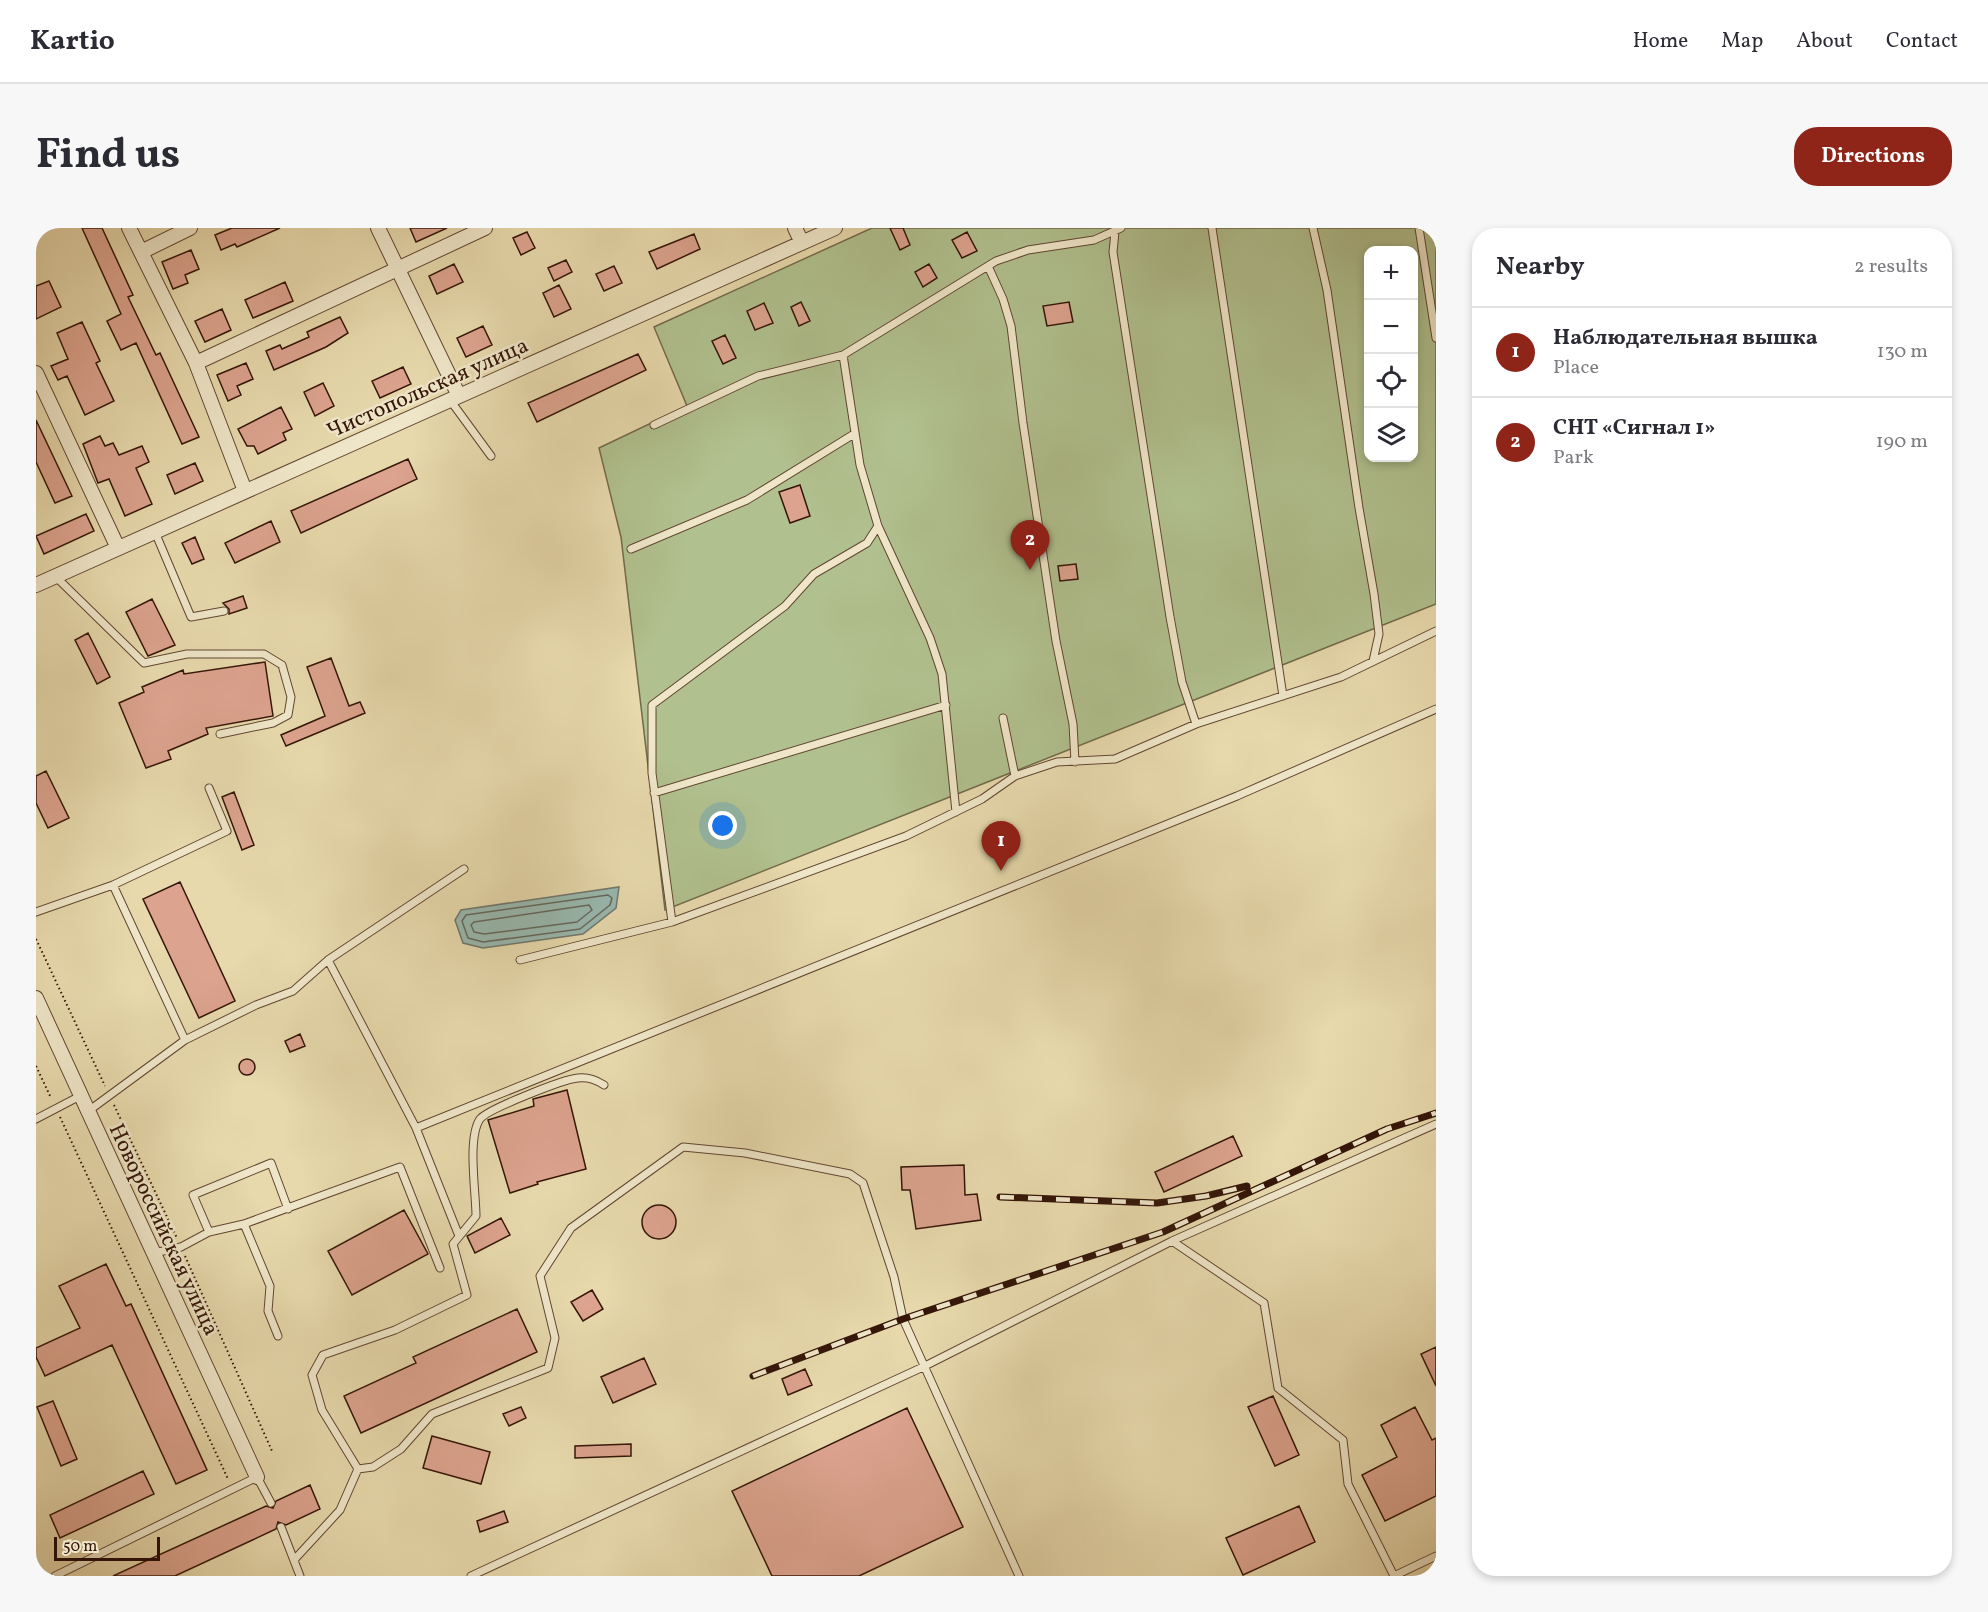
<!DOCTYPE html>
<meta charset="utf-8">
<style>
:root{--surface:#fff;--page:#f7f7f7;--text:#2b2b33;--muted:#7c7c81;--line:#e1e1e2;--accent:#8f2418}
body{margin:0;font-family:Vollkorn,serif;background:var(--page);color:var(--text)}
.controls{position:absolute;right:18px;top:18px;display:grid;overflow:hidden;border-radius:12px;box-shadow:0 3px 9px #0003}
.controls button{width:54px;height:54px;display:grid;place-items:center;padding:0;border:0;border-bottom:2px solid var(--line);background:var(--surface);color:var(--text);font:30px sans-serif}
.scale{position:absolute;left:18px;bottom:15px;width:106px;box-sizing:border-box;padding-left:6px;border:3px solid #341508;border-top:0;font-size:16px;line-height:21px;white-space:nowrap;color:#341508;-webkit-text-stroke:4px #efe6c9;paint-order:stroke}
.you{position:absolute;left:687px;top:598px;width:21px;height:21px;margin:-15px;border:4px solid #fff;border-radius:50%;background:#1a73e8;box-shadow:0 0 0 9px #1a73e833}
.badge{display:grid;place-items:center;width:39px;height:39px;border-radius:50%;background:var(--accent);color:#fff;font-size:20px;font-weight:700}
.pin{position:absolute;translate:-50% -50px;filter:drop-shadow(0 2px 3px #0008)}
.pin::after{content:'';position:absolute;top:32px;width:21px;height:18px;background:inherit;clip-path:polygon(0 0,100% 0,50% 100%)}
.list{margin:0;padding:0;list-style:none}
h2{display:flex;justify-content:space-between;align-items:center;height:78px;margin:0;padding:0 24px;font-size:26px}
h2 small{font-size:20px;font-weight:400;color:var(--muted)}
.list li{display:grid;grid-template-columns:39px 1fr auto;gap:18px;align-items:center;box-sizing:border-box;height:90px;padding:0 24px;border-top:2px solid var(--line)}
.list b{display:block;font-size:22px;white-space:nowrap}
.list p{margin:0;font-size:20px;white-space:nowrap;color:var(--muted)}
.list em{font-size:20px;font-style:normal;color:var(--muted)}
.icon{flex:none;width:33px;height:33px;fill:none;stroke:currentColor;stroke-width:2;stroke-linecap:round;stroke-linejoin:round}
.map{position:relative;flex:none;width:1400px;height:1348px;overflow:hidden;border-radius:24px}
header{display:flex;align-items:center;gap:36px;box-sizing:border-box;height:84px;padding:0 30px;background:var(--surface);border-bottom:2px solid var(--line)}
header strong{font-size:28px}
nav{display:flex;gap:33px;margin-inline-start:auto;font-size:21px}
.intro{display:flex;align-items:center;justify-content:space-between;box-sizing:border-box;height:144px;padding:0 36px}
h1{margin:0;font-size:42px}
.button{padding:15px 27px;border-radius:24px;background:var(--accent);color:#fff;font-size:21px;font-weight:700}
main{display:flex;gap:36px;padding:0 36px}
aside{flex:1;background:var(--surface);border-radius:24px;box-shadow:0 3px 9px #0003}
.map>svg:first-child{display:block}
</style>
<header>
<strong>Kartio</strong>
<nav><a>Home</a><a>Map</a><a>About</a><a>Contact</a></nav>
</header>
<div class="intro"><h1>Find us</h1><a class="button">Directions</a></div>
<main>
<div class="map">
<svg width="1400" height="1348" viewBox="0 0 1400 1348">
<rect width="100%" height="100%" fill="#e7d9ac"/>
<filter id="stains"><feTurbulence type="fractalNoise" baseFrequency=".00333" numOctaves="4"/><feColorMatrix values="0 0 0 0 .2 0 0 0 0 .09 0 0 0 0 .02 0 0 0 .5 -.17"/></filter>
<radialGradient id="worn" r=".72"><stop offset=".6" stop-color="#630" stop-opacity="0"/><stop offset="1" stop-color="#630" stop-opacity=".3"/></radialGradient>
<!-- green -->
<path fill="#b0c08e" stroke="#726a4b" stroke-width="1.5" fill-rule="evenodd" d="M836 0H1400V376L629 682 585 309 563 220 651 178 618 99ZM1332 22H1378V230H1332Z"/>
<!-- water -->
<path fill="#98b9b0" stroke="#70776d" stroke-width="1.5" d="M583 659 580 680 547 706 447 720 427 715 419 692 425 682Z"/>
<g fill="none" stroke-linecap="round" stroke-linejoin="round">
<!-- shore -->
<path stroke="#66675c" stroke-width="1.5" d="M572 667 576 670 574 677 544 701 447 714 432 710 426 693 430 687Z
M553 677 556 682 541 694 448 706 438 704 435 697 438 694Z"/>
</g>
<!-- building -->
<path fill="#dca38e" stroke="#341508" stroke-width="1.5" d="M46 0H66L97 67 92 69 120 127 124 125 163 209 146 216 100 115 85 122 71 93 85 86Z
M196 0H244L201 19 199 16 185 22 179 7Z
M374 0H411L380 14Z
M854 0H867L874 17 864 22Z
M491 4 499 20 485 27 477 10Z
M931 4 941 23 926 30 916 12Z
M658 6 664 21 621 41 613 24Z
M155 22 163 41 149 47 152 55 137 61 126 34Z
M530 32 536 44 518 53 512 40Z
M418 36 427 54 401 66 393 48Z
M893 36 901 50 887 59 879 44Z
M578 38 586 55 568 63 560 46Z
M13 53 25 79 0 91V58Z
M249 54 257 73 217 90 209 72Z
M523 57 535 81 518 89 507 65Z
M765 74 774 93 763 98 755 79Z
M1033 74 1037 94 1011 98 1007 78Z
M728 75 737 95 719 102 711 83Z
M186 81 195 102 169 114 159 93Z
M304 89 312 105 290 119 238 142 230 123 244 117 246 121 273 109 271 104Z
M46 94 64 133 60 135 78 173 49 187 31 148 22 152 15 138 32 131 21 105Z
M447 98 456 117 430 129 421 110Z
M689 107 700 130 687 136 676 113Z
M602 126 610 142 501 194 492 175Z
M210 135 217 151 201 158 205 167 192 173 181 147Z
M367 139 375 156 344 170 336 153Z
M287 155 298 178 279 188 268 164Z
M245 179 256 201 247 205 250 212 222 226 218 218H211L202 201Z
M0 192 36 268 19 275 0 234Z
M64 208 69 218 77 215 83 227 106 218 113 234 100 240 116 276 89 288 73 251 62 255 47 216Z
M372 231 381 251 265 305 255 283Z
M159 235 167 253 139 266 131 247Z
M764 257 774 288 754 295 743 264Z
M50 286 58 303 8 326 0 308Z
M235 293 244 314 199 335 189 315Z
M159 309 168 331 156 336 146 315Z
M1040 336 1042 351 1024 353 1022 338Z
M207 368 211 380 193 386V381L187 375Z
M116 371 139 417 112 428 90 384Z
M52 405 74 449 61 456 39 412Z
M295 430 313 478 324 474 329 485 250 518 245 507 289 488 271 439Z
M229 434 237 488 170 500 172 506 132 523 135 531 110 540 83 475 108 464 106 459 147 442 148 446Z
M10 543 33 590 12 600 0 575V548Z
M198 564 218 617 206 622 186 569Z
M144 654 199 773 163 790 107 671Z
M264 806 269 818 254 824 249 813Z
M203 839a8 8 0 1 1 16 0a8 8 0 1 1-16 0Z
M531 862 550 941 501 954 502 956 474 965 452 892 498 878 497 871Z
M1197 908 1206 928 1128 964 1119 944Z
M928 937 929 967 941 966 945 992 880 1001 874 962H866L865 939Z
M606 994a17 17 0 1 1 34 0a17 17 0 1 1-34 0Z
M368 982 392 1026 316 1067 292 1023Z
M465 990 474 1007 439 1025 431 1008Z
M70 1036 90 1078 95 1076 171 1242 140 1256 76 1117 9 1148 0 1129V1120L44 1100 23 1058Z
M556 1062 567 1081 547 1093 535 1074Z
M481 1081 501 1124 325 1205 308 1168 380 1135 377 1129Z
M1400 1119V1158L1385 1126Z
M608 1130 620 1156 577 1175 565 1149Z
M769 1141 776 1157 752 1167 746 1151Z
M1237 1168 1263 1227 1239 1238 1212 1179Z
M17 1173 41 1231 25 1238 1 1179Z
M485 1179 490 1190 473 1198 467 1186Z
M1379 1179 1396 1212 1400 1210V1268L1349 1293 1326 1247 1361 1229 1345 1197Z
M871 1180 927 1299 823 1348H736L696 1263Z
M396 1208 454 1224 445 1256 387 1240Z
M595 1216V1228L539 1230V1218Z
M107 1243 118 1266 24 1310 14 1287Z
M274 1257 284 1281 250 1297 242 1294 240 1301 139 1348H77L230 1278 237 1280 240 1273Z
M1263 1278 1279 1314 1207 1347 1190 1310Z
M468 1283 472 1294 444 1304 441 1293Z"/>
<g fill="none" stroke-linecap="round" stroke-linejoin="round">
<!-- service casing -->
<g stroke="#614631" stroke-width="9">
<path id="service" d="M1176 0 1247 468
M1277 0 1291 62 1323 280 1338 366 1343 406 1337 433
M1383 0 1400 110
M1079 4 1077 24 1134 389 1146 454 1160 496
M952 38 967 71 975 98 987 195 1020 413 1037 496 1039 534
M807 127 824 237 842 298 894 410 906 446 920 584
M414 172 455 228
M618 197 722 148 807 127 960 33 992 22 1058 12 1085 0
M119 304 155 389 188 383
M595 321 711 272 818 206
M20 349 108 435 151 426H228L246 437 255 469 252 487 237 495 184 506
M967 490 979 548
M618 565 910 477
M77 657 149 812
M0 684 77 657 191 603 173 560
M636 694 616 545V477L749 378 778 346 831 315 842 298
M292 732 380 900 423 1008
M484 732 636 694 870 608 946 571 979 548 1021 534 1079 531 1160 496 1305 449 1400 403
M568 857C560 852 553 849 542 850 528 851 452 881 444 891 431 910 440 965 440 988L417 1016 431 1067 359 1102 287 1127 276 1147 286 1182 322 1241 337 1239 365 1221 396 1186 512 1140 519 1110 504 1048 535 1000 647 919 709 925 814 946 827 955 858 1049 867 1091 983 1348
M51 884 149 812 220 777 257 763 292 732 428 641
M0 891 44 868
M380 900 1201 568 1400 481
M208 996 234 1058 232 1083 242 1108
M173 1004 157 967 235 935 252 981
M1136 1013 1228 1075 1242 1160 1307 1212 1312 1256 1358 1348
M118 1025 145 1019 173 1004 208 996 364 939 404 1040
M245 1299 264 1348
M258 1332 304 1282 322 1241
M19 1348 221 1249 235 1275
M435 1348 887 1139 1136 1013 1400 896
M1358 1348 1400 1328"/>
</g>
<!-- minor casing -->
<g stroke="#614631" stroke-width="16">
<path id="minor" d="M93 0 160 135 209 263
M342 0 423 168
M759 0 766 15
M105 24 154 0
M160 135 449 0
M0 145 82 320
M0 357 799 0
M0 770 221 1249"/>
</g>
<!-- path -->
<path stroke="#341508" stroke-width="2" stroke-dasharray="1.5 3" stroke-linecap="butt" d="M0 711 69 858
M0 838 15 870
M78 877 141 1010
M24 889 192 1251
M149 1028 236 1223"/>
<!-- service -->
<use href="#service" stroke="#efe6c9" stroke-width="7"/>
<!-- minor -->
<use href="#minor" stroke="#efe6c9" stroke-width="14"/>
<!-- rail casing -->
<g stroke="#341508" stroke-width="7">
<path id="rail" d="M964 969 1121 975 1170 968 1211 958
M717 1148 867 1091 1127 1004 1351 901 1400 885"/>
</g>
<!-- rail -->
<use href="#rail" stroke="#efe6c9" stroke-width="4.5" stroke-dasharray="14" stroke-linecap="butt"/>
</g>
<g text-anchor="middle" stroke-width="5" stroke-linejoin="round" paint-order="stroke">
<!-- street labels -->
<g font-size="22" fill="#341508" stroke="#efe6c9">
<text transform="translate(391 159) rotate(-24)" y="8">Чистопольская улица</text>
<text transform="translate(129 1001) rotate(65)" y="8">Новороссийская улица</text>
</g>
</g>
<rect width="100%" height="100%" filter="url(#stains)"/>
<rect width="100%" height="100%" fill="url(#worn)"/>
</svg>
<div class="controls">
<button>+</button>
<button>−</button>
<button><svg class="icon" aria-label="locate" viewBox="0 0 24 24"><circle cx="12" cy="12" r="6"/><path d="M12 2v4M12 18v4M2 12h4M18 12h4"/></svg></button>
<button><svg class="icon" aria-label="layers" viewBox="0 0 24 24"><path d="M12 4l9 5-9 5-9-5zM3 14l9 5 9-5"/></svg></button>
</div>
<div class="scale">50 m</div>
<div class="you"></div>
<div class="pin badge" style="left:965px;top:643px">1</div>
<div class="pin badge" style="left:994px;top:342px">2</div>
</div>
<aside>
<h2>Nearby<small>2 results</small></h2>
<ul class="list">
<li><span class="badge">1</span><div><b>Наблюдательная вышка</b><p>Place</p></div><em>130 m</em></li>
<li><span class="badge">2</span><div><b>СНТ «Сигнал 1»</b><p>Park</p></div><em>190 m</em></li>
</ul>
</aside>
</main>
